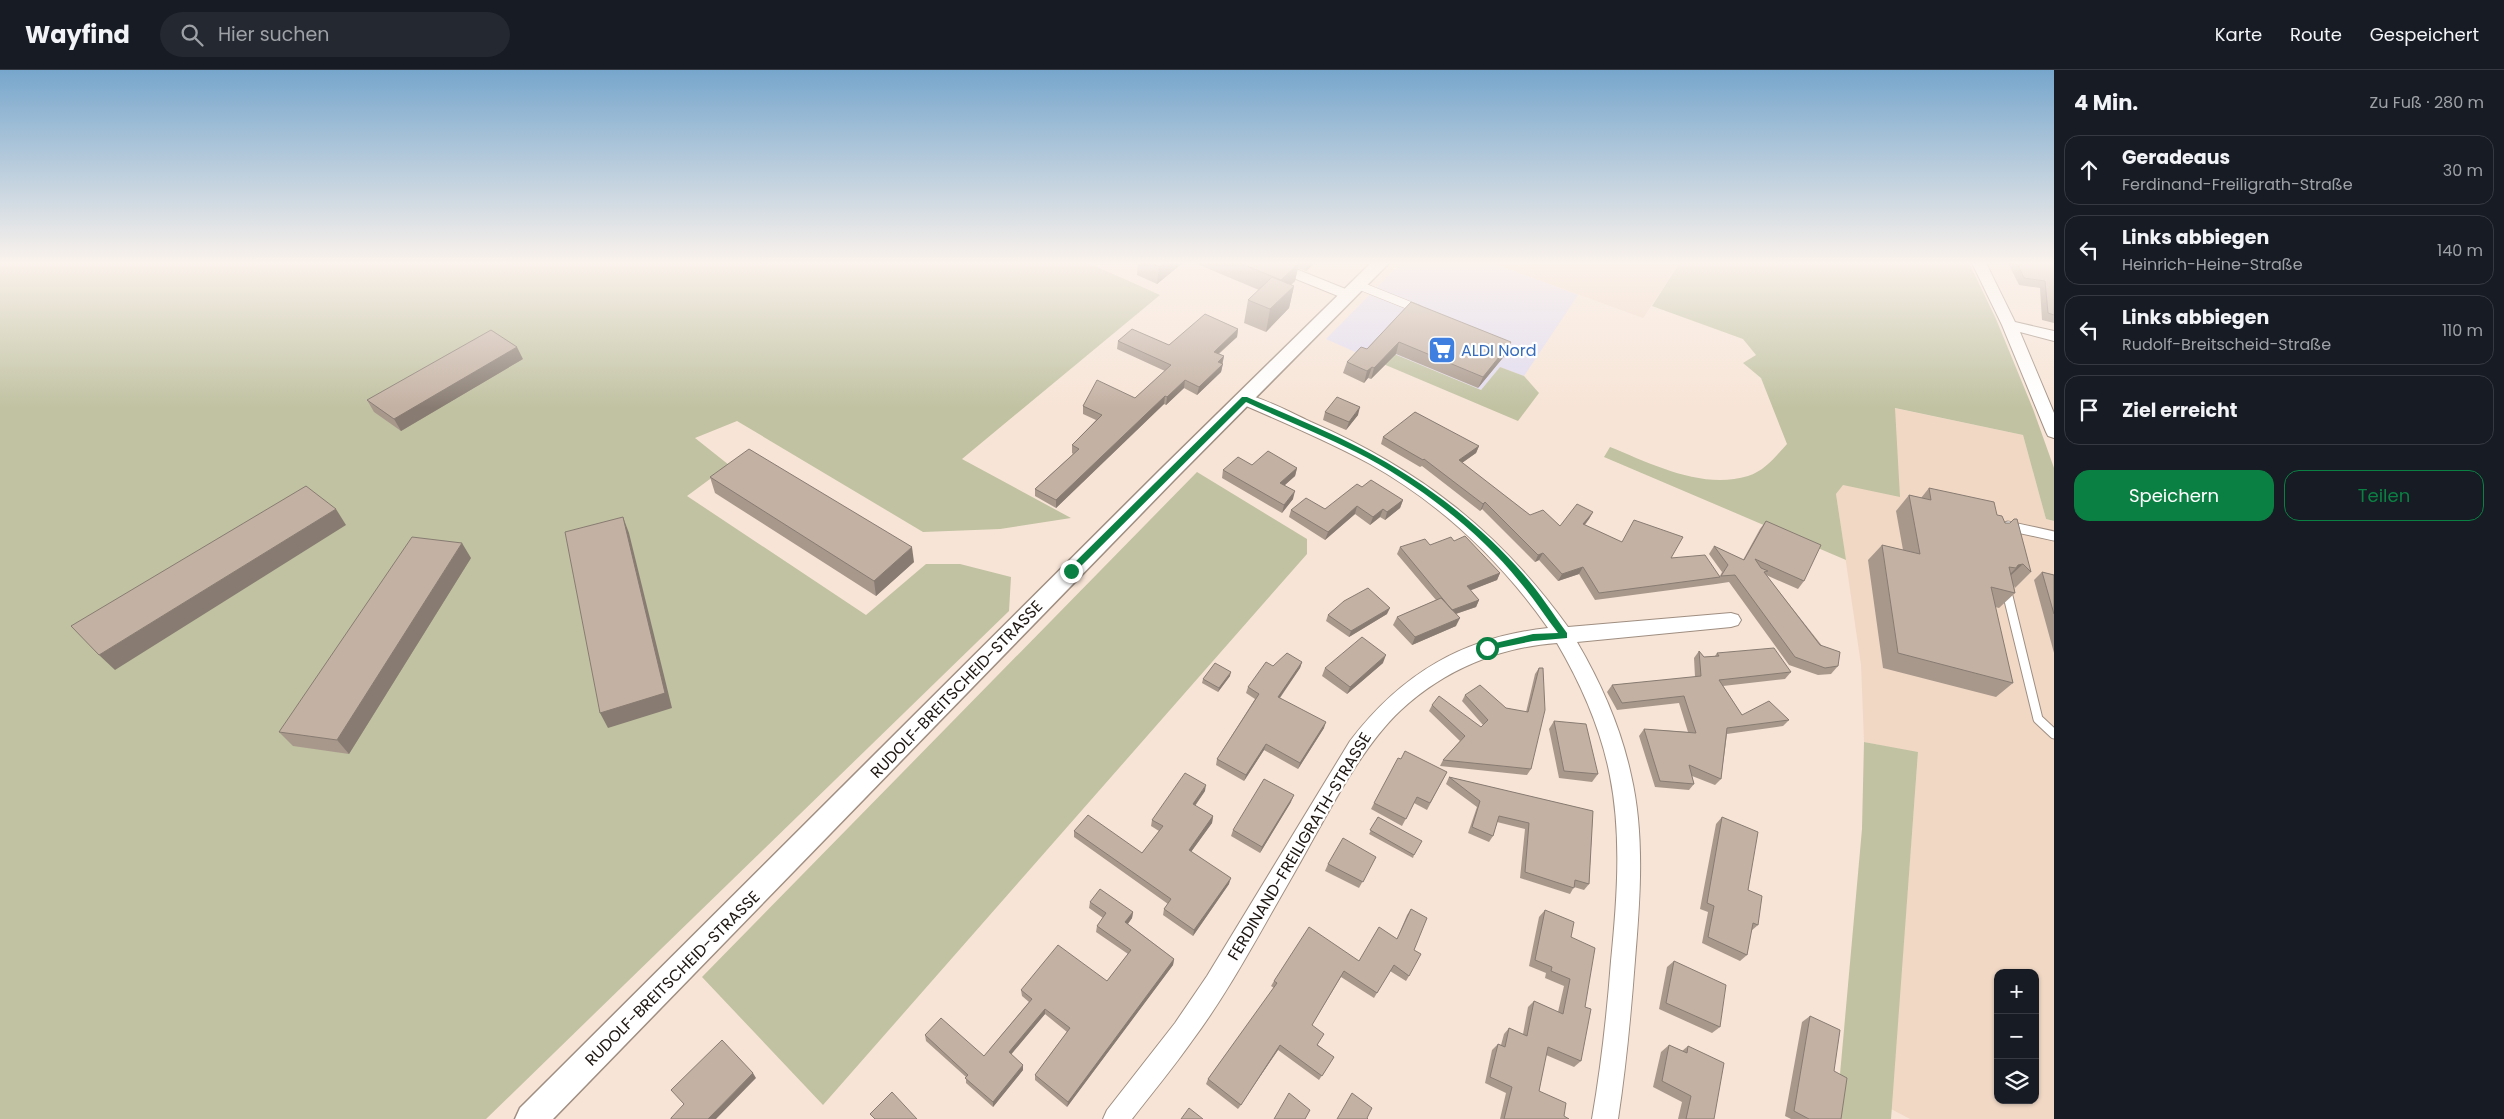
<!DOCTYPE html>
<html lang="de">
<meta charset="utf-8">
<style>
:root{--surface:#171b24;--page:#242831;--text:#f1f3f6;--muted:#9ea1a6;--line:#363941;--accent:#0b8043}
body{margin:0;font-family:Poppins,sans-serif;background:var(--page);color:var(--text)}
.controls{position:absolute;right:15px;bottom:15px;display:grid;overflow:hidden;border-radius:10px;box-shadow:0 1px 4px #0004}
.controls button{width:45px;height:45px;display:grid;place-items:center;padding:0;border:0;border-bottom:1px solid var(--line);background:var(--surface);color:var(--text);font:25px sans-serif}
.stop{position:absolute;width:15px;height:15px;margin:-11px;border:4px solid #0b8043;border-radius:50%;background:#fff}
.stop.end{background:#0b8043;border-color:#fff;box-shadow:0 1px 5px #0008}
.list{margin:0;padding:0;list-style:none}
h2{display:flex;justify-content:space-between;align-items:center;height:65px;margin:0;padding:0 20px;font-size:21px}
h2 small{font-size:16px;font-weight:400;color:var(--muted)}
.list li{display:grid;grid-template-columns:32px 1fr auto;gap:15px;align-items:center;box-sizing:border-box;height:70px;margin:0 10px 10px;padding:0 10px;border:1px solid var(--line);border-radius:15px}
.list b{display:block;font-size:19px;white-space:nowrap}
.list p{margin:0;font-size:16px;white-space:nowrap;color:var(--muted)}
.list em{font-size:16px;font-style:normal;color:var(--muted)}
.actions{display:flex;gap:10px;padding:15px 20px}
.actions a{flex:1;padding:11px 0;border:1px solid var(--accent);border-radius:15px;text-align:center;font-size:18px;color:var(--accent)}
.actions .main{background:var(--accent);color:#fff}
.icon{flex:none;width:28px;height:28px;fill:none;stroke:currentColor;stroke-width:2;stroke-linecap:round;stroke-linejoin:round}
.map{position:relative;flex:none;width:2054px;height:1049px;overflow:hidden}
header{display:flex;align-items:center;gap:30px;box-sizing:border-box;height:70px;padding:0 25px;background:var(--surface);border-bottom:1px solid var(--line)}
header strong{font-size:24px}
nav{display:flex;gap:28px;margin-inline-start:auto;font-size:18px}
.search{width:350px;height:45px;background:var(--page);display:flex;align-items:center;gap:12px;box-sizing:border-box;padding:0 18px;border-radius:28px;color:var(--muted);font-size:19px}
main{display:flex}
aside{flex:1;background:var(--surface)}
.map>svg:first-child{display:block}
</style>
<header>
<strong>Wayfind</strong>
<div class="search"><svg class="icon" aria-label="search" viewBox="0 0 24 24"><circle cx="10" cy="10" r="6"/><path d="M15 15l6 6"/></svg>Hier suchen</div>
<nav><a>Karte</a><a>Route</a><a>Gespeichert</a></nav>
</header>
<main>
<div class="map">
<svg width="2054" height="1049" viewBox="0 0 2054 1049">
<rect width="100%" height="100%" fill="#f7e4d6"/>
<!-- commercial -->
<path fill="#e0dbf1" d="M1403 191H1487L1578 225 1524 306 1500 297 1481 320 1375 276 1362 285 1326 269Z"/>
<!-- built -->
<path fill="#f1d8c5" fill-rule="evenodd" d="M1487 191H1681L1643 248Z
M1894 338 2023 365 2046 449 2054 451V1049H1910L1891 1039 1918 683 1864 672 1861 595 1836 424ZM1998 903H2035V1030H1998Z"/>
<!-- green -->
<path fill="#c0c2a2" d="M0 191H1084L1160 225 962 389 1071 448 1000 459 923 462 737 351 695 368 729 395 687 426 866 545 926 494H960L1011 507 1009 541 486 1049H0Z
M1681 191H1968L1996 249 2033 339 2054 398V451L2046 449 2023 365 1895 338 1900 427 1843 415 1836 424 1846 490 1604 387 1610 377C1652 394 1702 420 1748 406 1765 401 1776 386 1787 374L1761 308 1743 293 1756 285 1743 269 1652 236Z
M1375 276 1481 320 1500 297 1524 306 1539 323 1518 351 1362 285Z
M1197 402 1307 469V484L823 1035 702 907Z
M1864 672 1918 682 1891 1049H1836L1862 759Z"/>
<g fill="none" stroke-linecap="round" stroke-linejoin="round">
<!-- service-far1 casing -->
<g stroke="#9f8e81" stroke-width="9">
<path id="service-far1" d="M1358 215 1418 239"/>
</g>
<!-- service casing -->
<g stroke="#9f8e81" stroke-width="11">
<path id="service" d="M2008 456 2054 466
M2006 518 2038 649 2054 664"/>
</g>
<!-- minor casing -->
<g stroke="#9f8e81" stroke-width="2">
<path id="minor" d="M1257 191H1276L1353 222 1355 225 1353 228H1343L1259 194Z
M1971 191H1985L2015 252 2054 261V271L2020 262 2054 343V368L2048 366 2046 362 2002 255Z
M1245 324C1268 330 1290 342 1311 352 1419 399 1499 461 1568 557L1731 543 1738 545 1741 550 1738 555 1731 557 1577 572C1601 613 1621 658 1631 705 1645 765 1640 830 1635 890 1631 943 1626 997 1618 1049H1592C1601 997 1607 944 1611 891 1617 831 1622 766 1610 706 1601 659 1581 614 1557 573 1499 577 1444 600 1401 640 1358 680 1322 755 1292 807 1260 862 1230 920 1192 971 1173 998 1152 1023 1132 1049H1103L1107 1040 1175 953 1207 906 1350 671C1401 604 1463 567 1548 558 1501 491 1441 434 1370 394 1328 371 1283 352 1239 333L1237 329 1239 325Z"/>
</g>
<!-- tertiary casing -->
<g stroke="#9f8e81" stroke-width="3">
<path id="tertiary" d="M1373 191H1391L1175 409 553 1049H515L520 1038 1161 399Z"/>
</g>
<!-- service-far1 -->
<use href="#service-far1" stroke="#fff" stroke-width="8"/>
<!-- service -->
<use href="#service" stroke="#fff" stroke-width="9"/>
<!-- minor -->
<use href="#minor" fill="#fff" fill-rule="evenodd"/>
<!-- tertiary -->
<use href="#tertiary" fill="#fff" fill-rule="evenodd"/>
</g>
<!-- wall -->
<path fill="#a8988c" d="M1138 191H1185L1157 214 1137 205Z
M1190 191H1317L1306 201 1298 198 1295 211 1291 215 1294 216 1289 238 1266 262 1244 253 1248 230 1259 220Z
M2007 191H2054V253L2042 250 2040 218 2019 215Z
M1411 232 1506 284 1478 318 1396 284 1371 309 1368 308 1364 313 1343 303 1347 292 1367 279Z
M1238 259 1237 267 1219 284 1224 286 1221 302 1197 325 1184 318 1166 335 1164 334 1056 438 1035 426V419L1073 384 1072 383V375L1096 350 1083 344V336L1135 328 1165 301 1117 279 1118 271 1169 275Z
M523 289 401 361 374 342 367 330Z
M1325 342 1358 345 1346 360 1323 350Z
M1383 367 1479 376 1476 383 1462 393 1530 445 1560 456 1593 442 1589 449 1585 455 1621 472 1671 488 1720 506 1722 502 1709 484 1714 476 1743 490 1760 459 1766 451 1804 511 1798 519 1766 505 1838 596 1831 604 1818 605 1789 595 1729 512 1716 514 1718 511 1716 514 1595 530 1579 504 1558 511 1539 490 1535 492 1482 439 1480 441 1422 396 1420 397 1381 374Z
M1252 395 1297 398 1295 406 1285 415 1293 429 1282 443 1222 408 1223 400Z
M710 407 914 492 876 526 715 423Z
M1362 417 1403 430 1400 438 1385 450 1380 447 1370 455 1355 444 1325 470 1289 447 1291 440 1325 439Z
M1929 418 1997 445 2005 453 2031 502 2015 518 2014 516 2015 523 1999 538 1995 537 2013 613 1996 627 1883 598 1868 490 1882 475 1903 480 1896 441 1909 425 1921 428Z
M1454 471 1500 503 1497 510 1470 520 1479 530 1476 537 1456 544V556L1412 575 1393 555 1397 547 1436 530 1397 484 1400 477 1430 475Z
M471 488 349 684 293 676 279 662Z
M2042 502 2054 505V583L2034 510Z
M1387 544 1349 567 1326 551 1328 545Z
M1699 581 1704 587 1715 586 1717 583 1791 602 1785 609 1723 616 1742 645 1789 650 1783 656 1727 664 1721 709 1715 715 1692 706 1694 714 1689 720 1655 717 1639 666 1644 659 1688 662 1679 633 1617 640 1607 622 1612 615 1695 607 1694 588Z
M1302 592 1300 598 1280 628 1324 658 1298 699 1264 680 1244 711 1216 695 1217 689 1255 629 1246 623 1248 617 1273 596Z
M1383 593 1347 624 1322 606 1325 598Z
M1539 598 1531 699 1527 705 1440 696 1443 690 1460 671 1429 641 1432 635 1481 657 1483 655 1462 631 1465 625 1506 638 1526 642 1535 604Z
M1230 606 1218 622 1202 613 1203 609Z
M1554 651 1598 704 1592 712 1559 708 1549 659Z
M1401 689 1447 702 1427 740 1414 733 1402 756 1371 739 1374 733Z
M1449 707 1593 741 1589 814 1584 820 1574 817 1570 824 1520 808 1525 759 1497 752 1493 766 1489 772 1468 763 1477 737 1446 714Z
M1205 721 1195 736 1213 746 1212 753 1191 782 1229 814 1193 866 1163 845 1164 839 1168 834 1074 767V761L1142 783 1159 761 1151 756 1152 750Z
M1291 732 1260 783 1231 766 1233 760Z
M1378 747 1414 785 1413 788 1369 764Z
M1722 747 1748 820 1758 855 1751 861 1747 885 1740 891 1702 873 1708 842 1700 839 1716 754Z
M1376 787 1359 818 1325 801 1328 794Z
M1090 832 1133 842 1132 848 1128 854 1174 889 1173 895 1067 1037 1035 1010V1005L1067 962 1045 944 1011 984 1023 1000 993 1037 966 1013V1007L926 971 925 965 984 986 1029 932 1022 926 1021 920 1107 911 1128 884 1096 862 1097 856 1103 848 1089 838Z
M1411 839 1414 880 1409 906 1406 911 1390 901 1374 928 1341 907 1312 955 1318 975 1334 987 1319 1010 1278 980 1238 1039 1206 1014 1208 1009 1274 918 1271 916 1274 911 1359 891 1397 869 1407 845Z
M1545 840 1571 867 1585 937 1581 991 1574 997 1546 985 1539 1021 1564 1046 1569 1049H1500L1506 1023 1485 1013 1492 980 1498 974 1501 975 1504 964 1509 958 1523 964 1528 937 1534 931 1558 942 1564 916 1545 908 1546 903 1529 896 1539 847Z
M1674 891 1720 957 1712 963 1659 939 1667 897Z
M1810 946 1834 1001 1841 1049H1791L1785 1046 1802 952Z
M1669 975 1682 981 1688 976 1714 1049H1678L1682 1032 1653 1017 1661 982Z"/>
<!-- shaded-wall -->
<path fill="#887c72" d="M1167 191H1185L1157 214 1159 197Z
M1308 191H1317L1306 201Z
M1299 193 1295 211 1278 227 1281 210Z
M1294 216 1289 238 1266 262 1270 239Z
M1238 259 1237 267 1212 289 1214 282Z
M1399 272 1396 284 1371 309 1374 298Z
M1511 272 1506 284 1478 318 1483 307Z
M517 277 523 289 401 361 394 349Z
M1224 286 1222 294 1218 292Z
M1223 294 1221 302 1197 325 1199 317Z
M1372 297 1368 308 1364 313 1367 301Z
M1185 310 1184 318 1166 335 1167 327Z
M1165 326 1164 334 1056 438V430Z
M1360 337 1358 345 1346 360 1349 352Z
M1479 376 1476 383 1456 397 1459 390Z
M1297 398 1295 406 1278 421 1280 413Z
M1295 421 1293 429 1282 443 1284 435Z
M1403 430 1400 438 1385 450 1387 442Z
M1485 432 1482 439 1480 441 1483 434Z
M1357 436 1355 444 1325 470 1328 462Z
M336 439 346 455 115 600 99 585Z
M1383 439 1380 447 1370 455 1373 447Z
M1593 442 1589 449 1579 461 1583 454Z
M623 447 629 463 672 638 608 658 600 643Z
M462 473 471 488 349 684 337 670Z
M912 477 914 492 876 526 874 511Z
M1543 483 1539 490 1535 492 1538 485Z
M2023 494 2007 509 2004 510 2016 498 2018 495Z
M1583 497 1579 504 1558 511 1562 504Z
M1500 503 1497 510 1464 523 1467 516Z
M1479 530 1476 537 1449 546 1452 540Z
M1390 538 1387 544 1349 567 1351 561Z
M1460 548 1456 556 1412 575 1415 567Z
M1386 585 1383 593 1347 624 1350 617Z
M1302 592 1300 598 1276 633 1278 627Z
M1231 602 1230 606 1218 622 1219 618Z
M1326 652 1324 658 1298 699 1300 693Z
M1266 674 1264 680 1244 711 1246 705Z
M1206 715 1205 721 1191 741 1193 734Z
M1294 725 1291 732 1260 783 1262 777Z
M1213 746 1212 753 1188 786 1189 780Z
M1231 808 1229 814 1193 866 1194 860Z
M1133 842 1132 848 1124 859 1125 852Z
M1174 889 1173 895 1067 1037 1068 1032Z
M1045 939V944L1009 987V982Z
M1280 975 1278 980 1238 1039 1241 1035Z
M1023 995V1000L993 1037V1032Z
M753 1003 756 1008 716 1049H708Z"/>
<!-- building -->
<path fill="#c3b1a3" stroke="#887c72" d="M1145 191H1167L1159 197Z
M1235 191H1293L1299 193 1281 210Z
M2016 191H2054V245L2048 243 2045 211 2024 208Z
M1272 207 1294 216 1270 239 1248 230Z
M1411 232 1511 272 1483 307 1399 272 1374 298 1372 297 1367 301 1347 292 1361 277 1367 279Z
M1205 244 1238 259 1214 282 1224 286 1218 292 1223 294 1199 317 1185 310 1167 327 1165 326 1056 430 1035 419 1079 379 1072 375 1102 345 1083 336 1097 310 1135 328 1171 295 1118 271 1132 259 1169 275Z
M491 260 517 277 394 349 367 330Z
M1337 327 1360 337 1349 352 1325 342Z
M1415 342 1479 376 1459 390 1530 445 1543 440 1560 456 1577 434 1593 442 1583 454 1622 472 1634 450 1683 467 1671 488 1705 485 1720 507 1599 523 1583 497 1562 504 1543 483 1538 485 1485 432 1483 434 1424 389 1423 390 1383 367Z
M749 379 912 477 874 511 710 407Z
M1268 381 1297 398 1280 413 1295 421 1284 435 1223 400 1238 387 1252 395Z
M1371 410 1403 430 1387 442 1383 439 1373 447 1357 436 1328 462 1291 440 1306 428 1325 439 1357 414 1362 417Z
M306 416 336 439 99 585 71 556Z
M1929 418 1994 432 1997 445 2002 446 2005 453H2010L2014 449H2017L2031 502 2023 494 2018 495 2016 498 2009 497 2015 523 1991 517 2013 613 1898 583 1882 475 1920 484 1909 425 1931 430Z
M623 447 665 623 600 643 565 462Z
M1766 451 1821 475 1804 511 1755 489 1761 498 1768 501 1764 502 1820 575 1840 582 1838 596 1825 598 1795 587 1735 505 1721 506 1728 495 1714 476 1744 490Z
M1465 466 1500 503 1467 516 1479 530 1452 540 1400 477 1425 469 1430 475 1451 467 1454 471Z
M412 467 462 473 337 670 279 662Z
M2042 502 2054 505V544Z
M1368 518 1390 538 1351 561 1328 545 1344 531Z
M1441 528 1460 548 1415 567 1397 547Z
M1362 567 1386 585 1350 617 1325 598Z
M1774 578 1791 602 1719 610 1742 645 1769 631 1789 650 1727 658 1721 709 1689 695 1694 714 1660 711 1644 659 1696 663 1684 626 1622 633 1612 615 1701 606 1699 581 1704 587 1719 586 1717 583Z
M1287 583 1302 592 1278 627 1326 652 1300 693 1266 674 1246 705 1217 689 1259 624 1248 617 1266 592 1273 596Z
M1215 593 1231 602 1219 618 1203 609Z
M1539 598H1543L1545 640 1531 699 1443 690 1465 666 1432 635 1439 626 1481 657 1488 650 1465 625 1480 615 1506 638 1528 642Z
M1554 651 1586 654 1598 704 1564 701Z
M1405 681 1447 702 1430 733 1417 727 1406 749 1374 733 1398 688 1401 689Z
M1185 703 1206 715 1193 734 1213 746 1189 780 1231 808 1194 860 1164 839 1171 829 1074 761 1088 745 1142 783 1163 756 1152 750Z
M1449 707 1593 741 1589 814 1575 810 1574 818 1525 802 1529 753 1499 746 1493 766 1472 757 1480 731Z
M1264 709 1294 725 1262 777 1233 760Z
M1378 747 1422 771 1414 785 1370 760Z
M1722 747 1758 762 1748 820 1762 826 1758 855 1753 853 1747 885 1708 867 1714 836 1707 833Z
M1343 768 1376 787 1363 812 1328 794Z
M1100 819 1133 842 1125 852 1174 889 1068 1032 1035 1005 1070 958 1045 939 1009 982 1023 995 993 1032 965 1008 968 1005 925 965 941 948 984 986 1032 929 1021 920 1058 875 1107 911 1131 880 1097 856 1106 843 1090 832Z
M1411 839 1427 848 1414 880 1421 884 1409 906 1394 895 1377 923 1344 901 1312 955 1324 964 1317 975 1334 987 1322 1006 1280 975 1241 1035 1208 1009 1277 913 1274 911 1309 857 1359 891 1379 857 1397 869Z
M1545 840 1574 852 1571 867 1595 878 1585 937 1591 939 1581 991 1548 977 1539 1021 1566 1033 1564 1046 1569 1049H1504L1512 1017 1490 1007 1498 974 1505 977 1509 958 1527 966 1534 931 1563 944 1570 909 1551 901 1552 897 1535 890Z
M1674 891 1726 915 1720 957 1666 933Z
M1810 946 1840 960 1834 1001 1847 1008 1841 1049H1809L1794 1041Z
M722 970 753 1003 708 1049H671V1048L684 1034 671 1020Z
M1669 975 1687 983 1688 976 1724 993 1714 1049H1686L1691 1026 1662 1011Z
M892 1022 917 1049H875L870 1044Z
M1289 1023 1310 1040 1305 1049H1274Z
M1352 1023 1372 1038 1367 1048 1368 1049H1337Z
M1189 1038 1203 1049H1181Z"/>
<!-- sky -->
<linearGradient id="sky" x2="0" y2="1"><stop stop-color="#77a6cc"/><stop offset="0.57" stop-color="#fbf3ed"/><stop offset="1" stop-color="#fbf3ed" stop-opacity="0"/></linearGradient>
<rect width="2054" height="338" fill="url(#sky)"/>
<!-- route -->
<path fill="#0b8043" d="M1242 327H1247C1285 344 1325 360 1362 379 1422 410 1480 454 1524 505 1540 523 1553 544 1567 563V568L1533 571 1484 581V576L1487 575 1533 564 1558 563C1545 546 1533 527 1519 511 1479 461 1414 411 1356 382 1320 364 1282 349 1246 332L1074 503H1068V499Z"/>
<!-- icons -->
<defs>
<g id="supermarket-square" transform="scale(1.4375)"><rect x="-9" y="-9" width="18" height="18" rx="4" fill="#3f7fe0" stroke="#fff"/><path d="M-6-5.5h2.5l.6 2H6L4.5 2H-2.5L-4.4-4H-6ZM-1.5 3.2a1.3 1.3 0 1 0 .1 0ZM3 3.2a1.3 1.3 0 1 0 .1 0Z" fill="#fff"/></g>
</defs>
<g fill-rule="evenodd">
<use href="#supermarket-square" x="1442" y="280"/>
</g>
<g text-anchor="middle" stroke-width="4.5" stroke-linejoin="round" paint-order="stroke">
<!-- shop labels -->
<g font-size="16" fill="#366cbe" stroke="#fff" text-anchor="start">
<text x="1461" y="286">ALDI Nord</text>
</g>
<!-- street labels -->
<g font-size="16" fill="#1d1611" stroke="#fff">
<text transform="translate(956 619) rotate(-46)" y="6">RUDOLF-BREITSCHEID-STRASSE</text>
<text transform="translate(1299 776) rotate(-59)" y="6">FERDINAND-FREILIGRATH-STRASSE</text>
<text transform="translate(672 908) rotate(-45)" y="6">RUDOLF-BREITSCHEID-STRASSE</text>
</g>
</g>
</svg>
<div class="controls">
<button>+</button>
<button>−</button>
<button><svg class="icon" aria-label="layers" viewBox="0 0 24 24"><path d="M12 4l9 5-9 5-9-5zM3 14l9 5 9-5"/></svg></button>
</div>
<div class="stop" style="left:1487px;top:578px"></div>
<div class="stop end" style="left:1071px;top:501px"></div>
</div>
<aside>
<h2>4 Min.<small>Zu Fuß · 280 m</small></h2>
<ul class="list">
<li><svg class="icon" aria-label="ahead" viewBox="0 0 24 24"><path d="M12 20V5M6 11l6-6 6 6"/></svg><div><b>Geradeaus</b><p>Ferdinand-Freiligrath-Straße</p></div><em>30 m</em></li>
<li><svg class="icon" aria-label="left" viewBox="0 0 24 24"><path d="M17 20v-9H6M10 6l-5 5 5 5"/></svg><div><b>Links abbiegen</b><p>Heinrich-Heine-Straße</p></div><em>140 m</em></li>
<li><svg class="icon" aria-label="left" viewBox="0 0 24 24"><path d="M17 20v-9H6M10 6l-5 5 5 5"/></svg><div><b>Links abbiegen</b><p>Rudolf-Breitscheid-Straße</p></div><em>110 m</em></li>
<li><svg class="icon" aria-label="arrive" viewBox="0 0 24 24"><path d="M6 21V4h12l-3 4 3 4H6"/></svg><div><b>Ziel erreicht</b></div></li>
</ul>
<div class="actions"><a class="main">Speichern</a><a>Teilen</a></div>
</aside>
</main>
